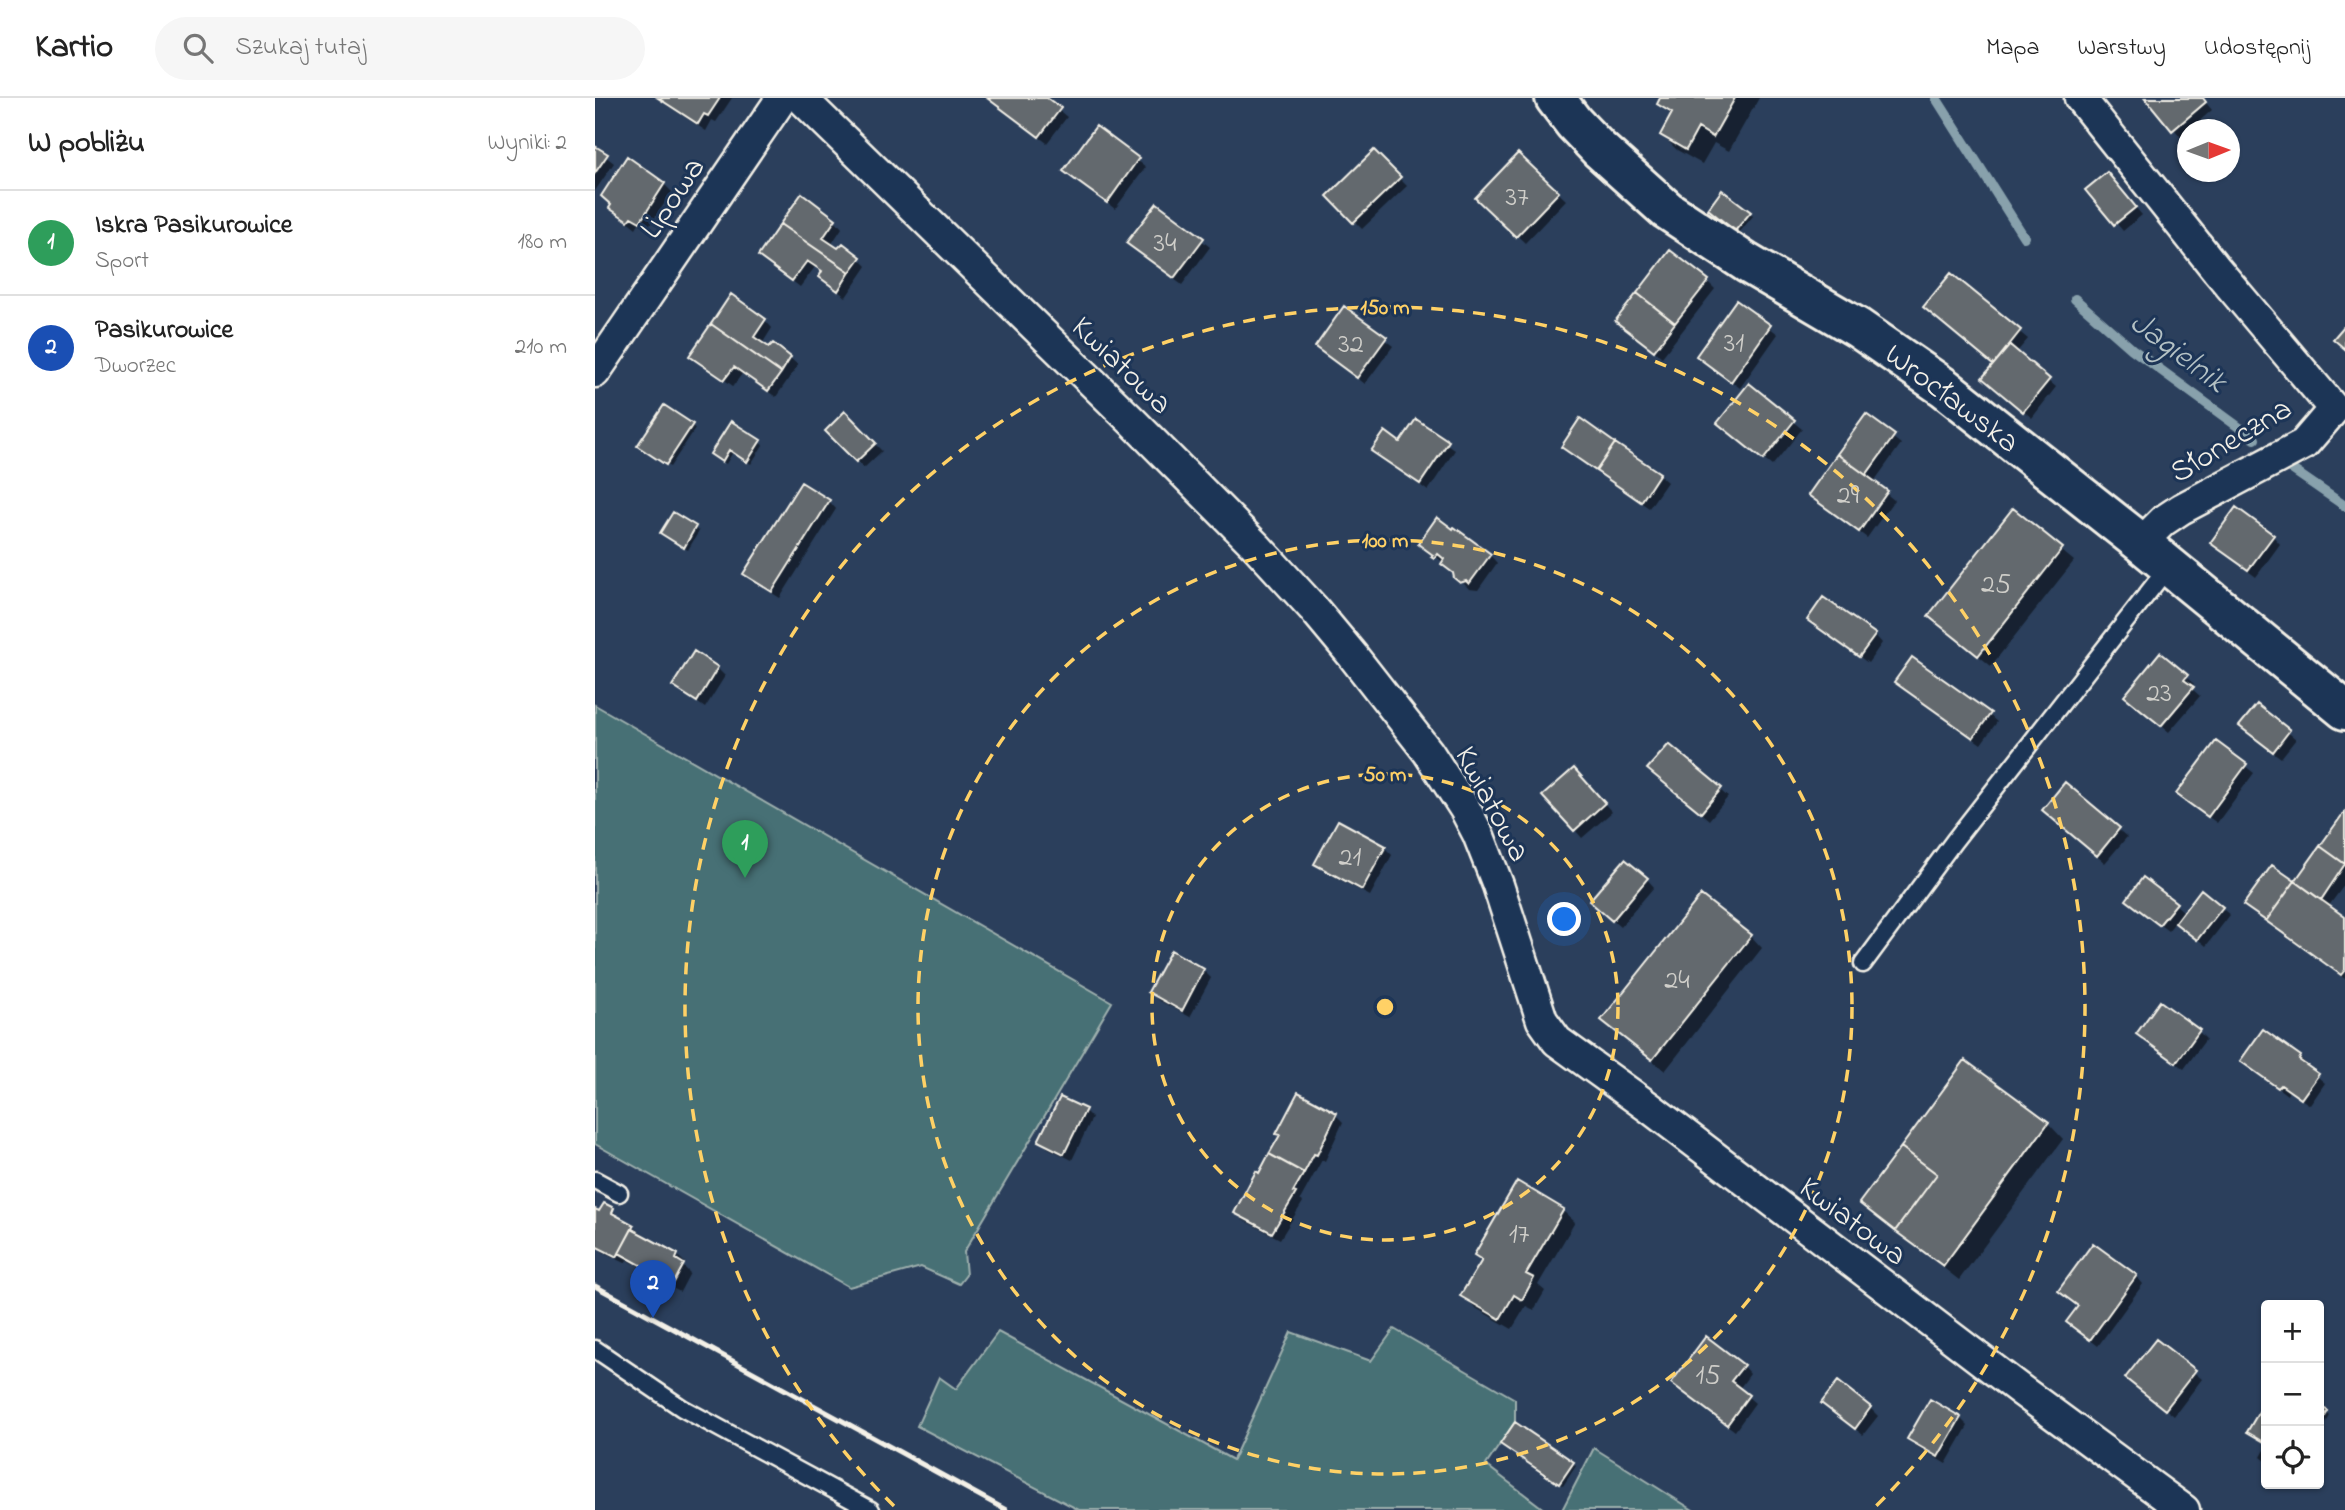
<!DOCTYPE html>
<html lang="pl">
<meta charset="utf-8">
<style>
:root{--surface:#fff;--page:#f6f6f6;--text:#222;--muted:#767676;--line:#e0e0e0;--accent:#857141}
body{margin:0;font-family:"Indie Flower",sans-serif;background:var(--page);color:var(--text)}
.controls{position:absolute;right:21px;bottom:21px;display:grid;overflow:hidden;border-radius:7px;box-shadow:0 2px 5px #0004}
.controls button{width:63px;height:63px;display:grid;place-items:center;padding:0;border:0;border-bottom:2px solid var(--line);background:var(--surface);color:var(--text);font:35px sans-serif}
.compass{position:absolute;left:1582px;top:21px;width:63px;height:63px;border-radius:50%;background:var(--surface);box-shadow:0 2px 5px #0004;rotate:89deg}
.you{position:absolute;left:970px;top:822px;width:24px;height:24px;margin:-18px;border:5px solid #fff;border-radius:50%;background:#1a73e8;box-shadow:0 0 0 10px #1a73e833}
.badge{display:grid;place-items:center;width:46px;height:46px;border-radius:50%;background:var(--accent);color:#fff;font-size:23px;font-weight:700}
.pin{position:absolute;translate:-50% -58px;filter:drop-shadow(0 2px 4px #0008)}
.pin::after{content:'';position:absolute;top:37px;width:24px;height:21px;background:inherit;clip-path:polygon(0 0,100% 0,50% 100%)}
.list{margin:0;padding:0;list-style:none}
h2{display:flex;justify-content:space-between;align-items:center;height:91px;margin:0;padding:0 28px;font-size:30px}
h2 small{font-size:23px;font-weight:400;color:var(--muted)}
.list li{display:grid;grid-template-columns:46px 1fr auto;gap:21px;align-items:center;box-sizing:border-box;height:105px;padding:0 28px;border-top:2px solid var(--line)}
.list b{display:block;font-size:26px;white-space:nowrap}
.list p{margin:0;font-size:23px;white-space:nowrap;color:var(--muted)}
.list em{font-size:23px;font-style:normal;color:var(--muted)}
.icon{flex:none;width:38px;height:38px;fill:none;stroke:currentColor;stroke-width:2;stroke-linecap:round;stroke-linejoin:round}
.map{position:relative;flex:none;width:1750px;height:1412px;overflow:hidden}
header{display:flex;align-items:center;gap:42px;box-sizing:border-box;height:98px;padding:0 35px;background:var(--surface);border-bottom:2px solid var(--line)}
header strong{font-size:33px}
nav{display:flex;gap:38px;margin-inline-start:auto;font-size:24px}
.search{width:490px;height:63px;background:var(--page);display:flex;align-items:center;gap:18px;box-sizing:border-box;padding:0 24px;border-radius:38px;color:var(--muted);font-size:26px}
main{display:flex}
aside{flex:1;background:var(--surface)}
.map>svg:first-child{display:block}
</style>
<header>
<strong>Kartio</strong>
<div class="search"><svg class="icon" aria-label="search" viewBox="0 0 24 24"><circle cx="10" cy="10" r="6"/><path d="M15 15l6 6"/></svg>Szukaj tutaj</div>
<nav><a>Mapa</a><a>Warstwy</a><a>Udostępnij</a></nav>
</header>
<main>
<aside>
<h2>W pobliżu<small>Wyniki: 2</small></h2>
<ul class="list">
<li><span class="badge" style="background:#2e9e5b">1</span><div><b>Iskra Pasikurowice</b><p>Sport</p></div><em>180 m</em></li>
<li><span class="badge" style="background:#1a4fb4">2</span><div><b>Pasikurowice</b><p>Dworzec</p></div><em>210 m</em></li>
</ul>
</aside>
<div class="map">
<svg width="1750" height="1412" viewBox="0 0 1750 1412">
<rect width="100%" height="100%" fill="#2b3f5c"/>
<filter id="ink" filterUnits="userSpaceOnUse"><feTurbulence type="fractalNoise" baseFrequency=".0143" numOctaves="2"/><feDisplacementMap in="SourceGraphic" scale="14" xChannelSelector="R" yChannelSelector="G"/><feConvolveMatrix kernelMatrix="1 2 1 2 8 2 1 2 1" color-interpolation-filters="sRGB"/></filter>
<g filter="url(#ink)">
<!-- green -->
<path fill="#476f74" stroke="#9eb0ae" stroke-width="2" d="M0 607 517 904 369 1154 371 1177 364 1186 326 1169 254 1189 0 1046Z
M799 1231 920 1301V1324L891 1367 950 1412H484L322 1328 344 1279 361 1291 403 1234 638 1362 696 1234 776 1263Z
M999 1350 1098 1412H967Z"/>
<!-- shadow -->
<path fill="#0007" d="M65 0H137L121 24 117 22 111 33 73 8Z
M392 0H449L472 19 452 45Z
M1067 0H1164L1134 53 1119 45 1107 66 1082 52 1067 37 1077 18 1064 5Z
M1552 0H1607L1617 12 1586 39Z
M501 31 551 69 520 111 471 73Z
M0 50 19 65 0 93Z
M779 55 812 88 767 131 734 98Z
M923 57 971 102 930 145 882 100Z
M1519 84 1547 117 1528 133 1493 92Z
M69 86 77 94 53 130 44 125 41 130 16 110Z
M1128 94 1158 118 1144 135 1119 114Z
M562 107 615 149 587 187 541 152Z
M240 122 247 130 236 147 265 161 272 168 251 199 233 186 226 179 228 175 220 169 205 189 165 158Z
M1356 177 1433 241 1421 255 1461 289 1437 320 1397 287 1399 268 1338 216Z
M1113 184 1120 191 1067 259 1030 230Z
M1141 204 1183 236 1145 290 1103 258Z
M749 211 798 248 770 286 722 249Z
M170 222 177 230 167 246 195 260 203 267 181 299 147 276 138 288 96 258Z
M1154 287 1207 331 1177 368 1131 332Z
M250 316 287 353 269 370 233 333Z
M1271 319 1306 346 1278 385 1299 402 1272 440 1215 397Z
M822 323 860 352 833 393 779 353 806 346Z
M985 323 1064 377 1072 384 1054 410 976 356 968 349Z
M137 326 168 347 156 366 138 354 131 366 121 359Z
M97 327 100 331 75 369 47 351Z
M234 403 241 411 185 500 158 483 150 476Z
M1418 413 1479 463 1396 568 1335 518Z
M78 417 104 433 93 452 70 438Z
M1678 438 1685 446 1661 479 1625 452Z
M825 446 895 457 902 465 883 492 874 491 849 465Z
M1215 522 1280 537 1287 545 1273 565Z
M1565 557 1599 586 1596 590 1605 598 1574 634 1539 605Z
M122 570 130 578 110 610 79 588Z
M1309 591 1394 617 1402 624 1386 646Z
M1662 609 1701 641 1686 660 1654 636Z
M1621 645 1659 675 1622 725 1591 703Z
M1074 648 1133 699 1114 722 1062 678Z
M986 680 1017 714 987 740 980 732Z
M1470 686 1532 739 1510 765 1456 720Z
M1750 716V786L1733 809 1750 821V881L1650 807 1700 785Z
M789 749 797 757 775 798 729 773 721 766Z
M1052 781 1059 789 1025 829 1004 811Z
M1607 794 1635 817 1611 848 1581 823 1573 833 1541 809 1580 806 1590 815Z
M1156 838 1167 850 1070 973 1009 922Z
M577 855 608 872 616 880 595 919 563 902 555 894Z
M1603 933 1611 941 1589 971 1543 936Z
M1705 960 1713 967 1711 969 1730 985 1715 1007 1694 993 1692 997 1647 963Z
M490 1013 497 1020 477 1062 453 1050 445 1043Z
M741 1017 748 1024 730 1063 727 1062 705 1102 708 1104 685 1141 648 1122 641 1114Z
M1453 1025 1468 1041 1364 1182 1310 1140Z
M923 1086 968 1113 980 1124 943 1187 950 1193 939 1212 931 1208 917 1231 879 1209 868 1197 888 1163 881 1157Z
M18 1112 25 1121 82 1157 90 1165 88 1168 95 1175 85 1194 77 1190 74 1195 58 1186 51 1179 54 1173 32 1162 30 1165 8 1154 0 1146V1113L5 1116Z
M1541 1178 1548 1186 1503 1248 1473 1224 1484 1209 1465 1193Z
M1561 1243 1607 1281 1579 1318 1532 1280Z
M1148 1268 1155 1276 1144 1291 1160 1305 1140 1333 1085 1292Z
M1724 1309 1735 1318 1724 1337Z
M1275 1310 1283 1318 1268 1337 1236 1312Z
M1365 1320 1373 1328 1351 1366 1321 1348 1314 1341Z
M910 1349 978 1365 981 1368 968 1388Z
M1671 1350V1363L1666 1359Z"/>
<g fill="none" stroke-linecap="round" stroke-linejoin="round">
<!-- stream -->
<path stroke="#88a1ac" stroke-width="10" d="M1341 0 1429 139
M1480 201 1537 251 1660 341
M1692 368 1750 408"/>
</g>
<!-- building -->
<path fill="#63696e" stroke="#f4f1e8" stroke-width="2" d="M63 0H125L113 18 109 16 103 26Z
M392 0H452L466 10 444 39Z
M1065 0H1140L1118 39 1103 30 1091 52 1065 37 1077 15 1062 6Z
M1550 0H1608L1611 4 1577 33Z
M501 28 544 60 512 105 468 73Z
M0 48 13 56 0 75Z
M779 52 806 79 758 125 732 98Z
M923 55 964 94 921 139 880 100Z
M32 58 70 85 45 124 36 119 33 123 14 110 16 107 6 98Z
M1512 74 1541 109 1519 127 1490 92Z
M1127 92 1156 114 1140 133 1113 111Z
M207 95 241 121 228 140 243 150 248 145 266 159 255 174 185 126Z
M562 105 609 140 579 180 531 145Z
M185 126 255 174 243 193 224 179 227 173 212 163 197 183 163 158Z
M1075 152 1114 182 1080 225 1042 195Z
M1356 175 1426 232 1398 267 1328 209Z
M1042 195 1080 225 1059 253 1020 223Z
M136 196 171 221 159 239 174 249 178 245 196 259 186 275 116 226Z
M1141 202 1176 227 1136 284 1101 258Z
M749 208 792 239 762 280 720 249Z
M116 226 186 275 173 293 139 269 129 282 94 258Z
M1750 227V251L1738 241Z
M1415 247 1455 281 1428 314 1387 280Z
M1154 285 1200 322 1168 362 1122 325Z
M69 307 98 326 71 367 42 348Z
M250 313 281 345 261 364 230 333Z
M1271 316 1300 337 1271 377 1242 356Z
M985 320 1020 345 1001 373 966 349Z
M821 321 854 343 825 386 776 353 790 333 805 344Z
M136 323 166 342 152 364 134 352 127 364 115 356Z
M1020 345 1065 375 1046 404 1001 373Z
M1242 356 1293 393 1264 434 1213 397Z
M206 384 235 402 177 494 148 476Z
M1641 409 1679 437 1653 472 1615 445Z
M1418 410 1468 450 1383 558 1333 518Z
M78 414 101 428 89 450 65 435Z
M842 419 858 431 859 429 896 456 874 486 871 483 865 485 859 480 858 475 846 466 849 461 843 456 839 461 836 459 838 457 823 446Z
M1228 499 1281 536 1264 559 1212 522Z
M99 553 123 569 102 604 77 588Z
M1565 554 1593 577 1589 582 1599 589 1566 628 1529 598Z
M1317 559 1396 615 1378 640 1299 584Z
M1662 606 1695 632 1678 654 1644 628Z
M1621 643 1652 666 1613 719 1581 696Z
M1074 646 1127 690 1106 715 1052 671Z
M979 670 1010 705 979 733 947 698Z
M1470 684 1525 730 1502 758 1447 712Z
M1750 713V766L1725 748Z
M743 722 791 748 767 792 719 766Z
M1725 748 1750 766 1726 802 1700 783Z
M1030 761 1053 780 1017 823 994 803Z
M1677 767 1700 783 1671 823 1648 807Z
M1548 779 1582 805 1564 827 1531 802Z
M1700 783 1750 819V872L1746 877 1671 823Z
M1606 791 1628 809 1602 842 1580 825Z
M1106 797 1157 837 1057 962 1006 922Z
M576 852 609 871 587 913 553 894Z
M1565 903 1605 932 1581 965 1541 936Z
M1668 931 1706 958 1704 962 1724 976 1706 1001 1686 987 1683 990 1645 963Z
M1370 962 1454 1024 1348 1168 1300 1133 1342 1076 1306 1049Z
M703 994 742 1015 722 1057 719 1056 709 1075 674 1056 685 1037 681 1036Z
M465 999 491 1011 469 1056 443 1043Z
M1306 1049 1342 1076 1300 1133 1264 1105Z
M674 1056 709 1075 698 1094 701 1095 677 1135 639 1115 661 1073 664 1075Z
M922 1083 969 1111 931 1176 939 1180 927 1202 919 1197 905 1221 865 1198 887 1162 879 1157Z
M9 1105 19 1110 17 1115 39 1127 22 1159 0 1148V1111L4 1113Z
M37 1131 83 1156 81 1161 89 1166 77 1188 69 1183 66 1189 49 1179 53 1171 24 1155Z
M1498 1145 1542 1177 1495 1242 1471 1224 1483 1208 1463 1193Z
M1111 1238 1149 1267 1136 1283 1154 1297 1132 1327 1076 1285Z
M1561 1241 1601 1272 1570 1312 1530 1280Z
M1243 1283 1276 1309 1260 1331 1226 1305Z
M1335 1301 1366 1319 1343 1359 1312 1341Z
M1671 1302V1345L1652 1334Z
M1724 1307 1733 1313 1724 1329Z
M920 1324 979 1364 964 1386 905 1346Z"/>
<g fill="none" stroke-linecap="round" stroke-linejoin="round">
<!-- lane casing -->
<g stroke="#f4f1e8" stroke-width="21">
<path id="lane" d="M1268 866 1359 743 1574 468
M0 1082 24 1095
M0 1251 87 1310 276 1412"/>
</g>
<!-- street casing -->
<g stroke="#f4f1e8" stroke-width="35">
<path id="street" d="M206 0 538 324 662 449 718 510 758 558 833 654 870 711 883 736 903 787 947 922 962 943 1055 1010 1427 1293 1589 1412
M1485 0 1622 172 1739 311 1709 346 1586 411 1568 423 1546 445
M0 274 187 0"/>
</g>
<!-- secondary casing -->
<g stroke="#f4f1e8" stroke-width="44">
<path id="secondary" d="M960 0 979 25 1004 51 1072 112 1152 165 1263 230 1350 290 1546 445 1750 612"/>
</g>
<!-- lane -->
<use href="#lane" stroke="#1d3557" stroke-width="16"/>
<!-- street -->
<use href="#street" stroke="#1d3557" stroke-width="30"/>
<!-- secondary -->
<use href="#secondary" stroke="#1d3557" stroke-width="38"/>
<!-- rail -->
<path stroke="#f4f1e8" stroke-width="5" d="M0 1188 411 1412"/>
</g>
</g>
<!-- distance rings -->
<g fill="none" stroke="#ffd166" stroke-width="3.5" stroke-dasharray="12 9">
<circle cx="790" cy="909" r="233"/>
<circle cx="790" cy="909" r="467"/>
<path d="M299 1408A700 700 0 1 1 1281 1408"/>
</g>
<g text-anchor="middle" stroke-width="6" stroke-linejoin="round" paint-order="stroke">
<!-- number labels -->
<g font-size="28" fill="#d0cfca">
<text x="922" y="107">37</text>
<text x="570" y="153">34</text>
<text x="1139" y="253">31</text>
<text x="756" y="254">32</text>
<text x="1253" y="405">29</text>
<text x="1401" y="494">25</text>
<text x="1564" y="603">23</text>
<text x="755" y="767">21</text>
<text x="1082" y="890">24</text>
<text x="924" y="1144">17</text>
<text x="1113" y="1285">15</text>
</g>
<!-- street labels -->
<g font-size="32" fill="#f4f1e8" stroke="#1d3557">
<text transform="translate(76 99) rotate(-56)" y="11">Lipowa</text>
<text transform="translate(528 266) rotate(44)" y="11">Kwiatowa</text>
<text transform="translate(1358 299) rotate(37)" y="11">Wrocławska</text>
<text transform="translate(1635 341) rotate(-31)" y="11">Słoneczna</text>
<text transform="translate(899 705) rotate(62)" y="11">Kwiatowa</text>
<text transform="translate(1259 1122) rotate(37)" y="11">Kwiatowa</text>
</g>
<!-- water labels -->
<g font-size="33" font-style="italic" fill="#b5c2c5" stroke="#1d3557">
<text transform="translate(1585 252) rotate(37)" y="12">Jagielnik</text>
</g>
</g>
<circle cx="790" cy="909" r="10" fill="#ffd166" stroke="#1d3557" stroke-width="3.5"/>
<g font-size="21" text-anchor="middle" font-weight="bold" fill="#ffd166" stroke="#1d3557" stroke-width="6" stroke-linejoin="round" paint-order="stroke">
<text x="790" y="216">150 m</text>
<text x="790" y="449">100 m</text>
<text x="790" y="683">50 m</text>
</g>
</svg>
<div class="controls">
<button>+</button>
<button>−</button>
<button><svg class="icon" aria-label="locate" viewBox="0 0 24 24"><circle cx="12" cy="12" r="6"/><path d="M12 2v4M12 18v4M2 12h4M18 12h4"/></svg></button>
</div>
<svg class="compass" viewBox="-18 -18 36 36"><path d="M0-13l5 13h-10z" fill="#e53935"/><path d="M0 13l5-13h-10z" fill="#767676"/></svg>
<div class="you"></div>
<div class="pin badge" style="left:150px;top:780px;background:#2e9e5b">1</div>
<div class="pin badge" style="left:58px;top:1220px;background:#1a4fb4">2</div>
</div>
</main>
